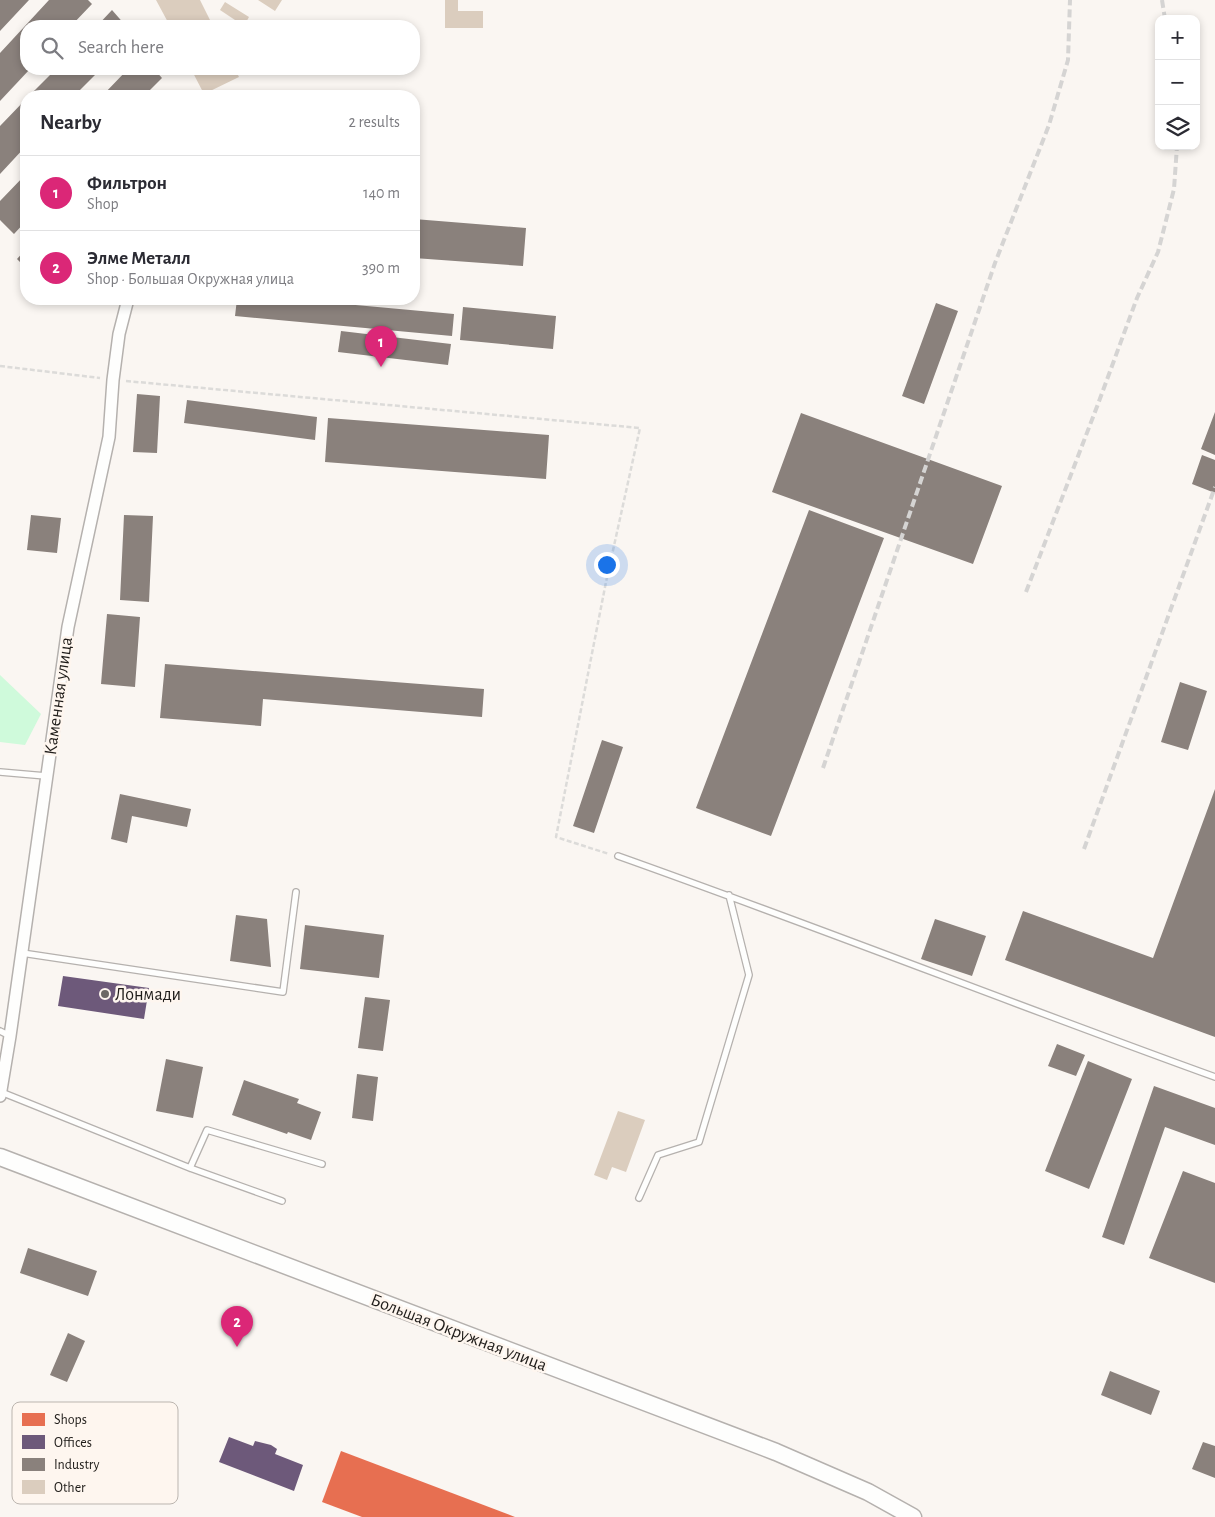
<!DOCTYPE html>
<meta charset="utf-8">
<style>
:root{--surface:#fff;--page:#f7f7f7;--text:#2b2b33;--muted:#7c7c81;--line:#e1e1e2;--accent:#db2777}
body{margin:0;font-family:"Alegreya Sans",sans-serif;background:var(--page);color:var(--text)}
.controls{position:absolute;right:15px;top:15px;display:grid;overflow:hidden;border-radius:10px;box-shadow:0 2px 8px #0003}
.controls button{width:45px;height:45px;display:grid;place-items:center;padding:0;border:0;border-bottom:1px solid var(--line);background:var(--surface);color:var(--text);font:25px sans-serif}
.you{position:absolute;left:606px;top:564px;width:18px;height:18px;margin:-12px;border:4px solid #fff;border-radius:50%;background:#1a73e8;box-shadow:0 0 0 8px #1a73e833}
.badge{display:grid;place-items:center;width:32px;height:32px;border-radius:50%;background:var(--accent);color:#fff;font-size:16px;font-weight:700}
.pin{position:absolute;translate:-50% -41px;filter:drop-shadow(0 1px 2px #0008)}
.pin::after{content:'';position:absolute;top:26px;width:18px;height:15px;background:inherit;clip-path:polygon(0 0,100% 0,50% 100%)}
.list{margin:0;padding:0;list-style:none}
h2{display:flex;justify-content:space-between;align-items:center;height:65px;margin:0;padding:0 20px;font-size:21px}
h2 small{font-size:16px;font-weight:400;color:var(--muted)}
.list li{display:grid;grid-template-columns:32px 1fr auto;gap:15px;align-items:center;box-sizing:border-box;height:75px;padding:0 20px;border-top:1px solid var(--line)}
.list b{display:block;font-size:19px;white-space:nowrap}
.list p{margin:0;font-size:16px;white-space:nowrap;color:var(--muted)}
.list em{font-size:16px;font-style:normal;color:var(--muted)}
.icon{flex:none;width:28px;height:28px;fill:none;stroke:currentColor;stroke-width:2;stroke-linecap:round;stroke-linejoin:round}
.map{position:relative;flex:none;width:1215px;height:1517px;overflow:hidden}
.search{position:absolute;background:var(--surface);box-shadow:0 2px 8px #0003;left:20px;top:20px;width:400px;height:55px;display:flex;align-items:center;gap:12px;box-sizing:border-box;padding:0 18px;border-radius:20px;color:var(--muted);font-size:19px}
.panel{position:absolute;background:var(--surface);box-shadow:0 2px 8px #0003;left:20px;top:90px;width:400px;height:215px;border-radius:20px}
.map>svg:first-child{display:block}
</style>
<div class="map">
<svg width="1215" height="1517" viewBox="0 0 1215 1517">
<rect width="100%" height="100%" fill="#faf6f2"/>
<!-- green -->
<path fill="#cffadb" d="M0 675 41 714 25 745 0 742Z"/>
<!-- shops -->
<path fill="#e76f51" d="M341 1451 515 1517H362L322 1502Z"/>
<!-- offices -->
<path fill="#6d597a" d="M63 976 149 988 144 1019 58 1006Z
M229 1437 253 1446 255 1441 271 1445 277 1449 275 1454 303 1465 294 1491 219 1462Z"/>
<!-- industry -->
<path fill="#8a817c" d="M0 0H29L0 31Z
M49 0H88L92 4 71 26H26V69H30L0 101V53Z
M112 10 126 26H97Z
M56 69H101L74 96H29Z
M128 69H154L162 78 144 96H102Z
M26 99V146L0 174V126Z
M26 174V221L14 234 0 220V201Z
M414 219 526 228 523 266 414 258Z
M26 249V268L17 259Z
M237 299H290L454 314 452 336 235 316Z
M936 303 958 311 924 404 902 396Z
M463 307 556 316 553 349 460 340Z
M341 331 451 344 448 365 338 352Z
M137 394 160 396 157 453 133 452Z
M187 400 317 417 315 440 184 423Z
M1215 412V455L1201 449Z
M801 413 1002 486 973 564 772 492Z
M328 418 549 435 546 479 325 462Z
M1202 455 1215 460V493L1192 484Z
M809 510 884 538 771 836 696 808Z
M31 515 61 518 57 553 27 550Z
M124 515 153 516 149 602 120 600Z
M107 614 140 617 135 687 101 684Z
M165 664 484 689 482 717 263 699 261 726 160 718Z
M1180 682 1207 691 1188 750 1161 742Z
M602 740 623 747 594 833 573 826Z
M1215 789V1037L1005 960 1023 911 1153 958Z
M120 794 191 809 187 827 132 816 127 843 111 839Z
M236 915 267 919 271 967 230 961Z
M935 919 986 936 972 976 921 959Z
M305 925 384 935 379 978 300 969Z
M365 997 390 1000 383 1051 358 1048Z
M1057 1044 1085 1055 1076 1076 1048 1066Z
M166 1059 203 1067 193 1118 156 1111Z
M1088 1061 1132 1079 1089 1189 1045 1171Z
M357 1074 378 1077 373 1121 352 1118Z
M244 1080 299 1099 297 1103 321 1112 311 1140 288 1132 287 1134 232 1115Z
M1154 1086 1215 1108V1145L1165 1127 1124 1245 1102 1237Z
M1183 1171 1215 1183V1283L1149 1258Z
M28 1248 97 1271 88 1296 20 1273Z
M68 1333 85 1341 67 1382 50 1375Z
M1110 1371 1160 1391 1151 1415 1101 1395Z
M1203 1442 1215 1446V1478L1192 1469Z"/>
<!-- building -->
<path fill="#dbcdbe" d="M156 0H200L213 26H170Z
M258 0H282L275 11Z
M445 0H458V11H483V28H445Z
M225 2 249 17 244 26 220 10Z
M191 69H235L239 77 204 94Z
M618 1111 645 1120 626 1172 612 1167 607 1180 594 1175Z"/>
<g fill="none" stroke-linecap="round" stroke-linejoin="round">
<!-- service casing -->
<g stroke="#b5b1ae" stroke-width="8">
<path id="service" d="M0 772 46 776
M618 856C818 927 1016 1005 1215 1077
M22 953 283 992 296 892
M0 1031 10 1036
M1 1092 190 1168 282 1201
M190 1168 207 1130 322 1164
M639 1198 658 1155 699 1142 749 975 729 895"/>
</g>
<!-- minor casing -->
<g stroke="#b5b1ae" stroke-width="14">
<path id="minor" d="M0 1096 10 1036 68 627 109 437 113 380 119 334 128 299"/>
</g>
<!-- secondary casing -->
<g stroke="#b5b1ae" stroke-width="19">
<path id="secondary" d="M0 1157 776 1452 868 1492 913 1517"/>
</g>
<!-- path -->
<path stroke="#dcdbd9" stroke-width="2.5" stroke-dasharray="5 2.5" stroke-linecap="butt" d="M0 366 100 378
M126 381 640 428 606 582 556 837 609 854"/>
<!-- service -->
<use href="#service" stroke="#fefefd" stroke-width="5.5"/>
<!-- minor -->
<use href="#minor" stroke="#fefefd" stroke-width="11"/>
<!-- secondary -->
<use href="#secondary" stroke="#fefefd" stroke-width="16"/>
<!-- rail -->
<path stroke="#d5d4d3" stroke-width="4" stroke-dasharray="8 4" stroke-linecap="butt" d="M1162 0 1165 19
M1026 592 1098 404 1137 298 1158 252 1174 189 1177 146
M823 768 995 263 1049 125 1068 60 1070 0
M1084 849 1215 487"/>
</g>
<!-- markers -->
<circle fill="#6c6865" stroke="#fef6ef" stroke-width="2" cx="105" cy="994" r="5"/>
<g text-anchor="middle" stroke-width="5" stroke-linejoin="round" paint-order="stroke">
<!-- street labels -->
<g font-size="18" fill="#1f1c19" stroke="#fef6ef">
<text transform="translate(58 696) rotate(-82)" y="6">Каменная улица</text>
<text transform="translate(459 1332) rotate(21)" y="6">Большая Окружная улица</text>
</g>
<!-- poi labels -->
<g font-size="18" fill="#1f1c19" stroke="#fef6ef" text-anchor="start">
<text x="115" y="1000">Лонмади</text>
</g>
</g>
<!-- legend -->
<rect x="12" y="1402" width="166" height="102" rx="8" fill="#fef6ef" stroke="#bbb5af" stroke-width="1"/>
<rect x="22" y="1413" width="23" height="13" fill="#e76f51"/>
<rect x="22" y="1435" width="23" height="14" fill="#6d597a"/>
<rect x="22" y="1458" width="23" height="13" fill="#8a817c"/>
<rect x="22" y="1480" width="23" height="14" fill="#dbcdbe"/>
<g font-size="14" fill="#1f1c19">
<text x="54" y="1424">Shops</text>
<text x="54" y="1447">Offices</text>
<text x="54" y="1469">Industry</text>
<text x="54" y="1492">Other</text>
</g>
</svg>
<div class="controls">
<button>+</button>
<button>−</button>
<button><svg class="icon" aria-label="layers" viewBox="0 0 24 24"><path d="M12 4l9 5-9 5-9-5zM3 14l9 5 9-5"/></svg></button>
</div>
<div class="you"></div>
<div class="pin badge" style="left:381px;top:367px">1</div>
<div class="pin badge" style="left:237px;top:1347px">2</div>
<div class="search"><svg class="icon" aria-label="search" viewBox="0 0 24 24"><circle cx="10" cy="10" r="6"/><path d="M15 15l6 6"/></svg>Search here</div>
<section class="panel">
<h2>Nearby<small>2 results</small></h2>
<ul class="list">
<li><span class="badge">1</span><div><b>Фильтрон</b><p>Shop</p></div><em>140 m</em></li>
<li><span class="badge">2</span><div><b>Элме Металл</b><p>Shop · Большая Окружная улица</p></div><em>390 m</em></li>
</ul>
</section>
</div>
